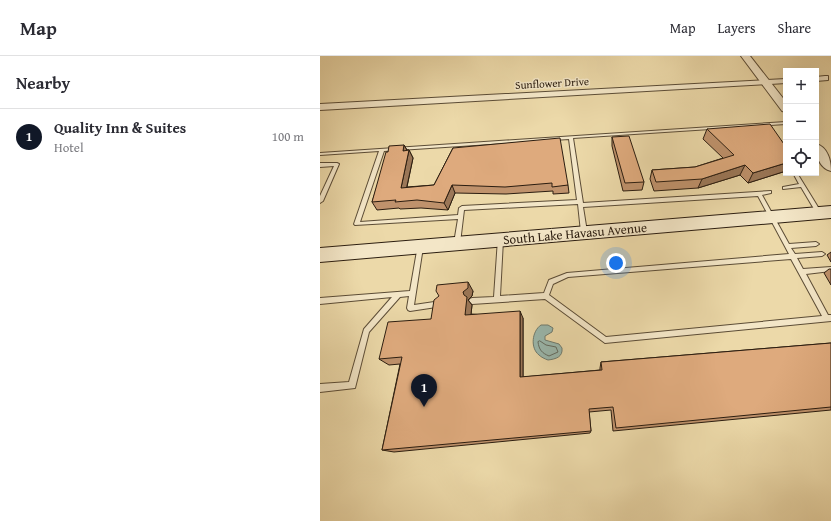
<!DOCTYPE html>
<meta charset="utf-8">
<style>
:root{--surface:#fff;--page:#f2f2f3;--text:#2b2b33;--muted:#7c7c81;--line:#e1e1e2;--accent:#111827}
body{margin:0;font-family:"Gentium Book Plus",serif;background:var(--page);color:var(--text)}
.controls{position:absolute;right:12px;top:12px;display:grid;overflow:hidden;border-radius:0px;box-shadow:0 4px 16px #0002}
.controls button{width:36px;height:36px;display:grid;place-items:center;padding:0;border:0;border-bottom:1px solid var(--line);background:var(--surface);color:var(--text);font:20px sans-serif}
.you{position:absolute;left:296px;top:207px;width:14px;height:14px;margin:-10px;border:3px solid #fff;border-radius:50%;background:#1a73e8;box-shadow:0 0 0 6px #1a73e833}
.badge{display:grid;place-items:center;width:26px;height:26px;border-radius:50%;background:var(--accent);color:#fff;font-size:13px;font-weight:700}
.pin{position:absolute;translate:-50% -33px;filter:drop-shadow(0 1px 2px #0008)}
.pin::after{content:'';position:absolute;top:21px;width:14px;height:12px;background:inherit;clip-path:polygon(0 0,100% 0,50% 100%)}
.list{margin:0;padding:0;list-style:none}
h2{display:flex;justify-content:space-between;align-items:center;height:52px;margin:0;padding:0 16px;font-size:17px}
h2 small{font-size:13px;font-weight:400;color:var(--muted)}
.list li{display:grid;grid-template-columns:26px 1fr auto;gap:12px;align-items:center;box-sizing:border-box;height:56px;padding:0 16px;border-top:1px solid var(--line)}
.list b{display:block;font-size:15px;white-space:nowrap}
.list p{margin:0;font-size:13px;white-space:nowrap;color:var(--muted)}
.list em{font-size:13px;font-style:normal;color:var(--muted)}
.icon{flex:none;width:22px;height:22px;fill:none;stroke:currentColor;stroke-width:2;stroke-linecap:round;stroke-linejoin:round}
.map{position:relative;flex:none;width:511px;height:465px;overflow:hidden}
header{display:flex;align-items:center;gap:24px;box-sizing:border-box;height:56px;padding:0 20px;background:var(--surface);border-bottom:1px solid var(--line)}
header strong{font-size:19px}
nav{display:flex;gap:22px;margin-inline-start:auto;font-size:14px}
main{display:flex}
aside{flex:1;background:var(--surface)}
.map>svg:first-child{display:block}
</style>
<header>
<strong>Map</strong>
<nav><a>Map</a><a>Layers</a><a>Share</a></nav>
</header>
<main>
<aside>
<h2>Nearby<small></small></h2>
<ul class="list">
<li><span class="badge">1</span><div><b>Quality Inn &amp; Suites</b><p>Hotel</p></div><em>100 m</em></li>
</ul>
</aside>
<div class="map">
<svg width="511" height="465" viewBox="0 0 511 465">
<rect width="100%" height="100%" fill="#ecd9a9"/>
<filter id="stains"><feTurbulence type="fractalNoise" baseFrequency=".005" numOctaves="4"/><feColorMatrix values="0 0 0 0 .2 0 0 0 0 .09 0 0 0 0 .02 0 0 0 .5 -.17"/></filter>
<radialGradient id="worn" r=".72"><stop offset=".6" stop-color="#630" stop-opacity="0"/><stop offset="1" stop-color="#630" stop-opacity=".3"/></radialGradient>
<!-- water -->
<path fill="#9ab9af" stroke="#6e7b6f" d="M221 269H228L233 272 232 276 225 280V284L239 288 242 292C243 301 236 303 228 304 225 303 221 301 219 299 210 292 212 275 221 269Z"/>
<g fill="none" stroke-linecap="round" stroke-linejoin="round">
<!-- shore -->
<path stroke="#626b60" stroke-width="1" d="M220 285 226 289 236 291 238 296 229 300C222 297 219 294 218 286Z"/>
<!-- service casing -->
<g stroke="#5b4c36" stroke-width="2">
<path id="service" d="M466 66V68L253 82 263 147 451 135V137L442 139 469 188 496 186 499 188 496 190 471 192 475 198 502 196 505 198 502 200 477 202 483 213 511 211V215L486 218 508 259H511V265L285 287 225 243 152 248 150 247 149 245 150 243 152 242 174 241 178 183 180 182 183 184 180 240 224 237 229 224 247 217 469 198 438 140 263 151 267 176 264 178 261 176 258 148 144 154 140 187 137 189 134 187 138 163 35 169 34 168 59 95 0 99V97ZM249 83 257 144 142 150 139 152 138 159 40 166 64 95ZM471 203 502 260 286 281 229 239 233 228 248 221Z
M0 107H17L19 108 3 145 0 147V140L14 110 0 111Z
M473 117H477L501 156 502 157 501 158H497L481 131 463 133V131L479 128Z
M98 189H100L103 191 94 249 121 245 123 246 124 248 123 250 90 255 88 254 87 252 89 240 80 241 49 276 35 332 0 336V328L29 326 44 273 72 241 0 248V242L90 235Z"/>
</g>
<!-- minor casing -->
<g stroke="#5b4c36" stroke-width="2">
<path id="minor" d="M505 20H508V24L496 25V21Z
M466 23V27L0 54V48Z"/>
</g>
<!-- tertiary casing -->
<g stroke="#5b4c36" stroke-width="2">
<path id="tertiary" d="M421 0H430L466 46V56L462 55Z
M496 88C508 91 511 105 511 115 499 112 496 99 496 88Z"/>
</g>
<!-- secondary casing -->
<g stroke="#2b1d10" stroke-width="2">
<path id="secondary" d="M511 150V162L0 206V192Z"/>
</g>
<!-- service -->
<use href="#service" fill="#f3e6c7" fill-rule="evenodd"/>
<!-- minor -->
<use href="#minor" fill="#f3e6c7" fill-rule="evenodd"/>
<!-- tertiary -->
<use href="#tertiary" fill="#f3e6c7" fill-rule="evenodd"/>
<!-- secondary -->
<use href="#secondary" fill="#f3e6c7" fill-rule="evenodd"/>
</g>
<!-- wall -->
<path fill="#bf926c" stroke="#2b1d10" d="M387 73 466 91V115L428 127 420 119 378 132 334 135 330 123 332 114 375 111 403 102 383 83Z
M292 81 324 126 322 134 303 135 292 90Z
M84 89 87 94H89L93 102 87 131 114 129 133 92 248 129 249 137 233 138V135L186 138 135 137 128 154 101 152 80 153 79 152 57 154 52 146 68 96Z
M511 196V206L507 199Z
M509 213H511V229L504 217Z
M153 235 152 240 148 244 152 249 151 258 203 262V321L280 314V312L281 306 511 287V354L293 375 291 354 269 356 271 375 270 377 74 396 62 394 80 308 69 309 59 303 111 263Z"/>
<!-- shaded-wall -->
<path fill="#9b7758" stroke="#2b1d10" d="M84 89 88 96 83 95Z
M89 94 93 102 85 139 81 132Z
M466 107V115L428 127 433 117Z
M425 109 420 119 378 132 382 123Z
M132 129 135 137 128 154 124 147Z
M148 226 153 235 152 240 148 244 152 249 150 267 145 259 143 236Z
M200 255 203 262V326L200 321Z"/>
<!-- building -->
<path fill="#deaa7d" stroke="#2b1d10" d="M450 68 466 91V107L433 117 425 109 382 123 336 126 332 114 375 111 414 99 387 73Z
M309 80 324 126 305 127 292 81Z
M240 82 248 129 232 131V127L185 131 132 129 124 147 97 144 75 146 76 144 52 146 66 96H68L69 90 84 89 83 95 89 94 81 132 114 129 133 92Z
M148 226V232L143 236 144 239 147 241 145 259 200 255V321L282 314 281 306 511 287V351L296 372 293 351 269 353 271 375 62 394 82 301 59 303 68 266 111 263 114 244 119 240 116 235 117 229Z"/>
<g text-anchor="middle" stroke-width="3" stroke-linejoin="round" paint-order="stroke">
<!-- far-street labels -->
<g font-size="11" fill="#2b1d10" stroke="#f3e6c7">
<text transform="translate(232 27) rotate(-3)" y="4">Sunflower Drive</text>
</g>
<!-- street labels -->
<g font-size="13" fill="#2b1d10" stroke="#f3e6c7">
<text transform="translate(255 177) rotate(-5)" y="5">South Lake Havasu Avenue</text>
</g>
</g>
<rect width="100%" height="100%" filter="url(#stains)"/>
<rect width="100%" height="100%" fill="url(#worn)"/>
</svg>
<div class="controls">
<button>+</button>
<button>−</button>
<button><svg class="icon" aria-label="locate" viewBox="0 0 24 24"><circle cx="12" cy="12" r="6"/><path d="M12 2v4M12 18v4M2 12h4M18 12h4"/></svg></button>
</div>
<div class="you"></div>
<div class="pin badge" style="left:104px;top:351px">1</div>
</div>
</main>
